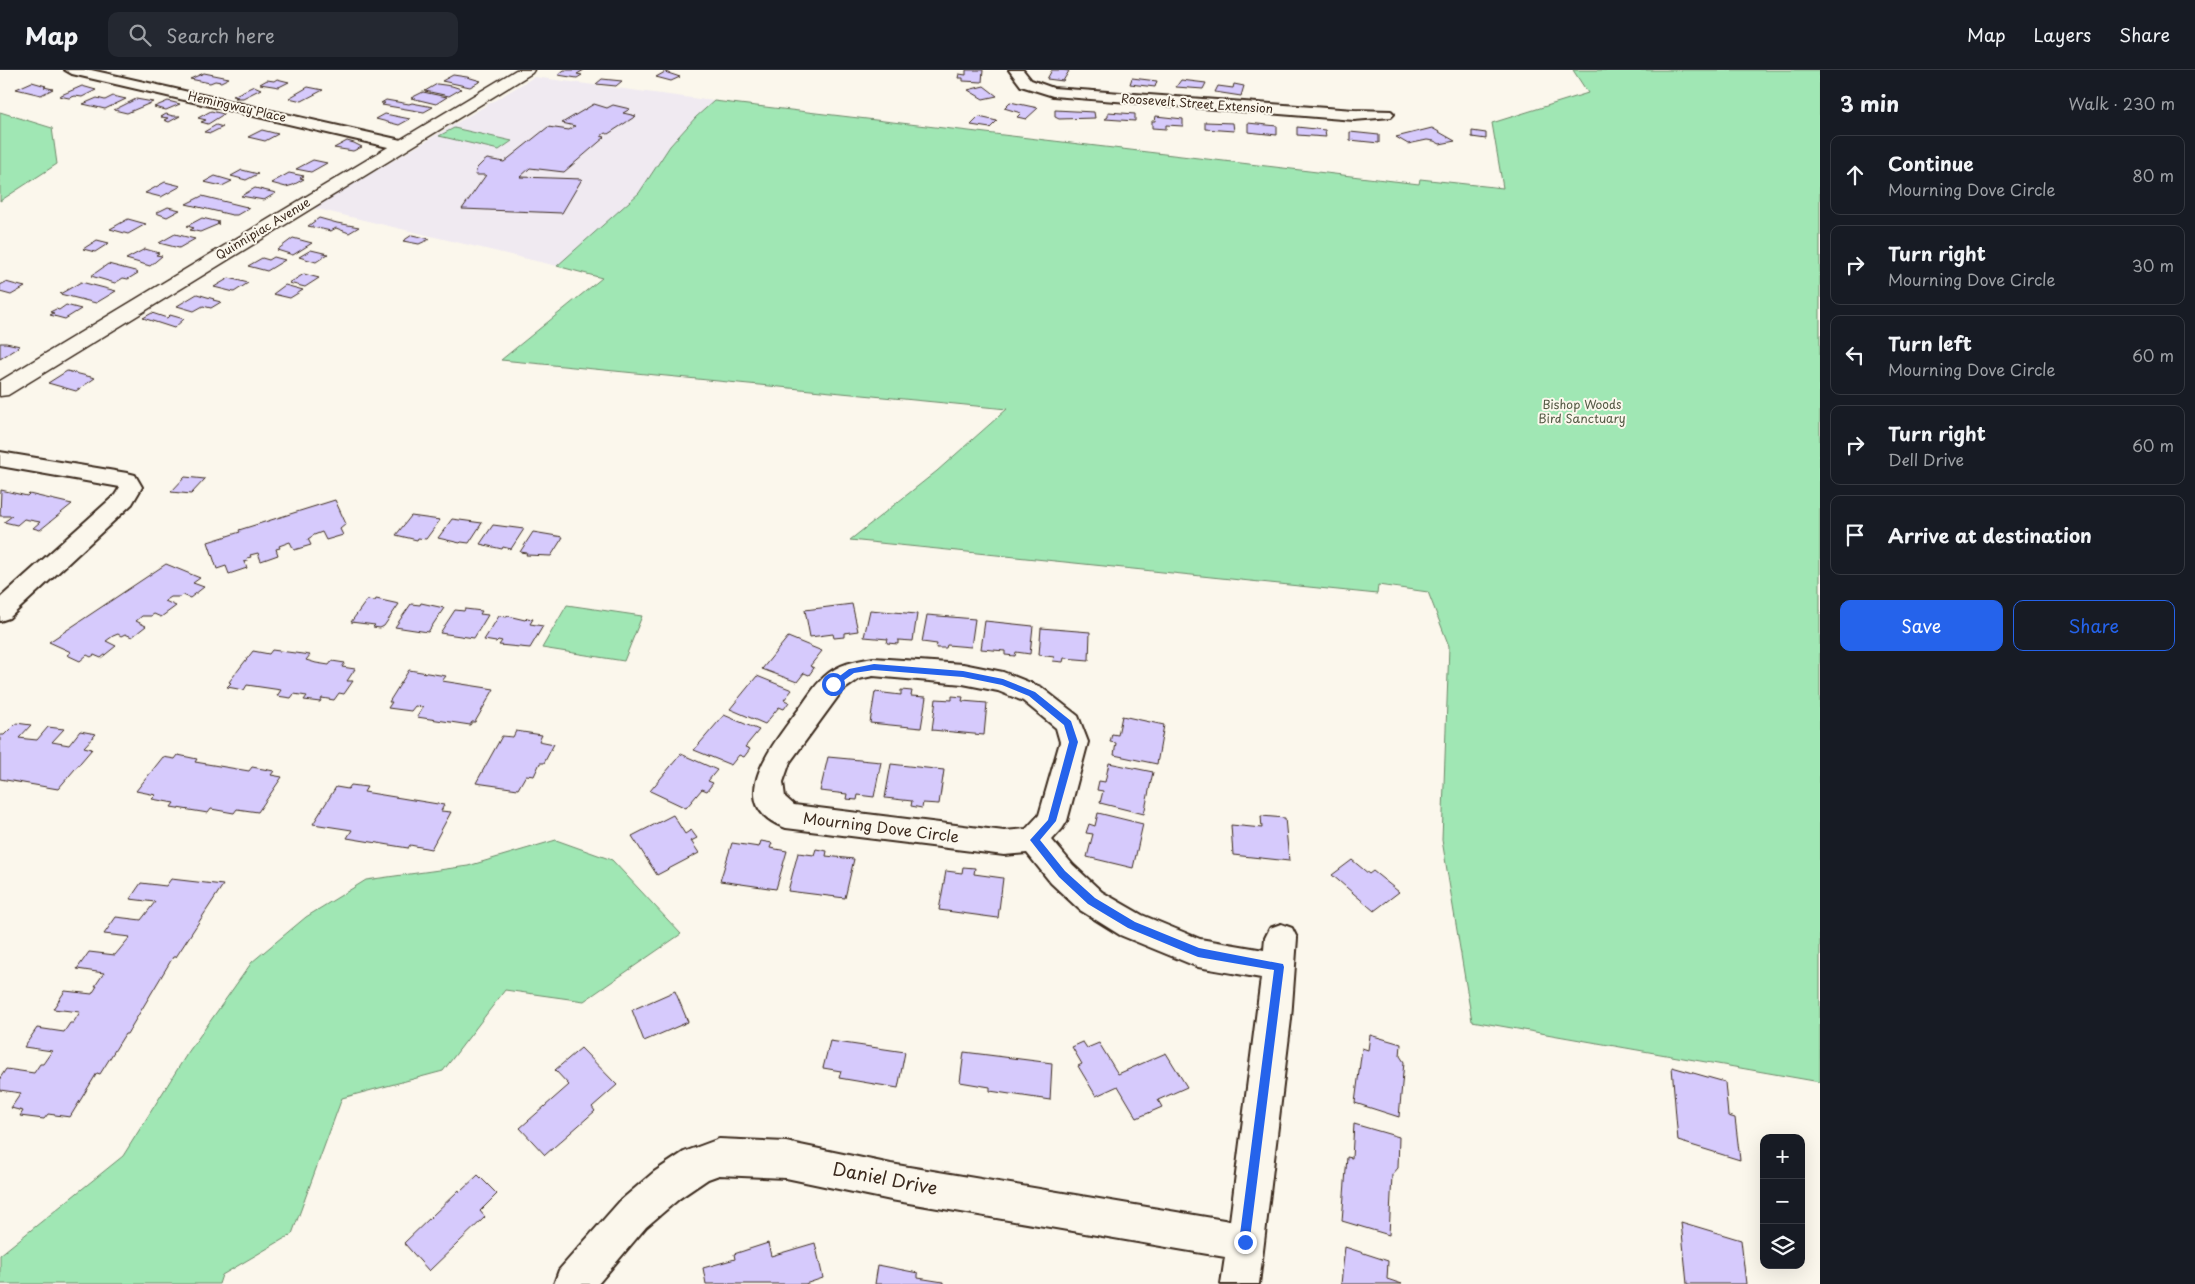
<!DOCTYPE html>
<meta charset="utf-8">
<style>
:root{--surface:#171b24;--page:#242831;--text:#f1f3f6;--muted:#9ea1a6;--line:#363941;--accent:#2563eb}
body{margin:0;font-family:"Playpen Sans",sans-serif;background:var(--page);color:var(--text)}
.controls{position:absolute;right:15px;bottom:15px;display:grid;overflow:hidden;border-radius:10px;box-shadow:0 5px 20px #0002}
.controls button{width:45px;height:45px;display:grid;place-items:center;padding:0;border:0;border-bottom:1px solid var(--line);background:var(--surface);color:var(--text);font:25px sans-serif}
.stop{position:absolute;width:15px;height:15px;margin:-11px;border:4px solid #2563eb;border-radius:50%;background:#fff}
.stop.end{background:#2563eb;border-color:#fff;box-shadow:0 1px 5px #0008}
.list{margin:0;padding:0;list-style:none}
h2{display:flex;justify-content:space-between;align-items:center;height:65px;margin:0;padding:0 20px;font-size:21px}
h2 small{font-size:16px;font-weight:400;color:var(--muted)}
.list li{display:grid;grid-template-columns:32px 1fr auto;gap:15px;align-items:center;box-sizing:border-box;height:80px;margin:0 10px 10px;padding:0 10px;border:1px solid var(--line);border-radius:10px}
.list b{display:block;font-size:19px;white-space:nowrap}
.list p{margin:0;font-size:16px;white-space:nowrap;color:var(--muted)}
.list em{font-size:16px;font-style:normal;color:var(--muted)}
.actions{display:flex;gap:10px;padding:15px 20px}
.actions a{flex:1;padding:11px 0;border:1px solid var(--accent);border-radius:10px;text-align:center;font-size:18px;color:var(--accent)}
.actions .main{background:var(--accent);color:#fff}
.icon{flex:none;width:28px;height:28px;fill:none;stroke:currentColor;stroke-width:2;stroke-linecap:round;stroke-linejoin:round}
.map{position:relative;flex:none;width:1820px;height:1214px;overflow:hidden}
header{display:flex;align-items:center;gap:30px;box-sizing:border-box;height:70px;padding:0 25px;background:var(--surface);border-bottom:1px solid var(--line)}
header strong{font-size:24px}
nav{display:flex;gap:28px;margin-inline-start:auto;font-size:18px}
.search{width:350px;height:45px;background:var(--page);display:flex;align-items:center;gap:12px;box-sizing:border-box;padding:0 18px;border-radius:10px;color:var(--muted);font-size:19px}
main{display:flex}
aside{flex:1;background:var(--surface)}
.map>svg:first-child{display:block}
</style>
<header>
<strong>Map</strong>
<div class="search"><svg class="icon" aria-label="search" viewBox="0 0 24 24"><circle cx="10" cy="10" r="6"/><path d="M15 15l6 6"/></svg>Search here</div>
<nav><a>Map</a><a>Layers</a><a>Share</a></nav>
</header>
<main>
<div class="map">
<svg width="1820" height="1214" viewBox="0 0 1820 1214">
<rect width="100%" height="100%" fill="#fbf7ec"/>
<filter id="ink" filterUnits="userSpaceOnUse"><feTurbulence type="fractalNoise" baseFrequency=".02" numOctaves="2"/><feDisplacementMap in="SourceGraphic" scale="10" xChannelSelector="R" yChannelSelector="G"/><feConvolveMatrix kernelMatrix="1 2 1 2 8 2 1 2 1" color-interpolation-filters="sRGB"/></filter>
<g filter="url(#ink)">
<!-- built -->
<path fill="#f0eaf1" d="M534 7 714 31 696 47 670 76 639 123 557 196 313 138Z"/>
<!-- green -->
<path fill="#a0e7b4" stroke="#6e8869" d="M1573 0H1820V1012L1472 951 1442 770 1449 576 1428 522 1378 515 1377 524 850 470 937 401 1007 339 501 290 602 208 557 196 639 123 670 76 696 47 714 31 1419 114 1420 109 1503 118 1492 53 1588 23Z
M0 42 52 58 57 94 0 131Z
M454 58 512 71 499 80 439 66Z
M567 535 642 546 624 591 542 578Z
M556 770 612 790 681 864 584 931 505 920 443 1001 342 1028 292 1164 222 1205 219 1214H0V1185L123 1086 187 984 252 892 306 847 366 810 468 796Z"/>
<!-- building -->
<path fill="#d6cafc" stroke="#3b2a1e" d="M564 0H584L577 4 582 5 577 8 558 5Z
M966 0H983L982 12 963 11V8H958L959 4 966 5Z
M1052 0H1063L1069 1 1063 11 1047 9Z
M665 2 680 7 671 11 656 7Z
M204 3 229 8 221 12 215 11 210 13 190 9Z
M453 5 467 7 481 11 470 17 442 11Z
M1132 8 1157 11 1155 17 1130 14Z
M277 9 289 12 279 17 260 14 267 10 274 11Z
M602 9 622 11 616 16 596 14Z
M1181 10 1206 13 1203 19 1176 17Z
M32 12 46 16 44 17 53 19 41 25 16 19Z
M437 14 452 16 461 19 449 26 425 21Z
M1234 14 1244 16 1241 26 1215 22 1218 16 1233 18Z
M82 16 96 20 82 27 75 26 69 28 59 26Z
M254 16 261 19 243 28H235L238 27 233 26Z
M984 16 997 26 983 29 968 20Z
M308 17 323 20 302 31 289 28Z
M423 22 447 27 436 34 411 28Z
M113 26 126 29 105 39 83 34 97 28 105 30Z
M136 29 153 32 127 43 114 40Z
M386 30 409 34 412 33 433 37 424 42 382 35 385 33H381Z
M168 31 180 34 166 40 154 37Z
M1010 32 1038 38 1026 49 1017 47 1021 43 1004 38Z
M594 34 607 38 613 35 630 39 623 43 636 46 608 64 605 63 601 66 605 67 564 102 530 98 520 107 582 109 562 143 462 139 486 105H475L477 98 483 92 487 89 504 92 548 57 569 60 575 56 562 53Z
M1055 40 1094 42 1095 48 1059 49 1055 47Z
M211 41 224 44 208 54 201 52 206 50 198 48Z
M1108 42 1135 44V51L1105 49 1108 47Z
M166 44 173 46H180L169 52 164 50 168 48 161 47Z
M385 44 410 49 399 55 376 49Z
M1156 46 1183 49V56L1166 55V59L1152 58V51H1155Z
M979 47 997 51 990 58 971 55Z
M1205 52 1233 53 1234 61 1205 59Z
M1248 53 1277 56V65L1248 62Z
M216 55 223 57 211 63 204 62Z
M1297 57 1325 60 1326 67 1297 65Z
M1432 58 1455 71 1440 74 1434 71 1427 70 1408 74 1396 67Z
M262 60 278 64 265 71 248 67Z
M1472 61 1486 63V69L1472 67Z
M1350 62 1379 65V73L1350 70Z
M347 71 354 73 362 77 353 81 334 78Z
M313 90 327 93 311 102 296 99Z
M242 100 258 104 246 110 231 106Z
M289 103 304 106 300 108 304 109 293 115 286 117 271 113Z
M215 106 232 111 222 116 204 112Z
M165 112 181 116 161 127 145 123Z
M255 118 272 122 276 123 264 130 241 126Z
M202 126 247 137H246L249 138 237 145H232L186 134Z
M168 137 180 140 167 147 156 143Z
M202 148 219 152 217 153 219 154 200 162 190 160 194 158 187 156Z
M319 148 337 153 359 157 349 163 336 158 331 161 308 156Z
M128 149 146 154 128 164 110 159Z
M175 164 195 169 179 178 159 173Z
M412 165 430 169 419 174 403 171Z
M293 168 312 173 293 185 277 180Z
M97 170 109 173 95 182 83 179Z
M145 179 159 183 156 185 162 186 150 196 126 189Z
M311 180 328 184 316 192 299 187Z
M274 187 285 190 267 201 248 196 262 188 269 190Z
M108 194 135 201 138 203 128 209 123 208 115 213 91 206Z
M304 204 319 208 305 217 289 213Z
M229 208 248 213 234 222 214 217Z
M6 212 13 214 25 217 11 225 0 222V215Z
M81 212 116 221 96 233 60 224Z
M285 215 303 220 290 228 273 224Z
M197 224 214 229 213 230 221 232 211 238 203 236 194 241 177 236Z
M66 235 81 239 65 249 50 245 54 243 50 242 56 239 59 240Z
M152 243 167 248 170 245 184 249 174 258 143 248Z
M0 273H6L20 276 0 289Z
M67 301 95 308 76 321 48 313Z
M185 407 205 409 191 424 171 422Z
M1 420 27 426 29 424 72 434 40 460 33 458 40 452 24 449 17 455 4 452 12 446H0Z
M335 430 346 454 340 459 343 465 326 470 322 462 314 465 308 469 311 475 294 480 290 472 279 476 280 478 276 479 278 485 261 491 258 483 250 485 251 487 247 488 248 491 244 492 247 498 229 504 226 496 217 499 208 472 240 462 239 460Z
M411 446 440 450 426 469 418 468 417 470 396 465Z
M452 449 482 453 469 473 461 472 460 473 438 468Z
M493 455 524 459 511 479 503 477 502 479 480 474Z
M533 462 563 467 551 486 526 485 527 483 520 482Z
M166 494 200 508 193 513 204 517 190 528 183 525 180 527H171L165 531 176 536 161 547 154 544 151 546H142L136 551 146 556 132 567 125 564 121 566 118 564 113 566 106 571 116 576 101 588 94 585 91 587 87 585 80 591 67 585 71 582 49 572Z
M376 529 399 534 384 556 380 558 373 557 375 555 351 552 367 530 375 531Z
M421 533 444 538 428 562 395 557 411 534 420 535Z
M852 534 858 561 844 563V567L834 568 833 564 810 567 805 540Z
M465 539 482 541 480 544 488 545 474 568 440 563 455 540 464 541Z
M870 540 917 544 913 571 898 570V574L887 573 888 569 864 567Z
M927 545 975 549 971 577 947 575 946 578H936L937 574 922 572Z
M499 546 507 547 508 546 525 550 527 548 533 549 530 554 543 556 530 578 499 575 502 571 498 570 496 572 484 570Z
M985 551 1033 556 1030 584 1016 582 1015 586 1005 585V581L981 579Z
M1041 558 1090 562 1089 590 1064 588 1063 592 1053 591 1054 587 1039 585Z
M788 567 822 581 810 596 814 598 809 605 804 603 797 612 762 599Z
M272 580 310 585 306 590 316 593 329 595 332 591 345 593 342 597 355 599 347 611H353L344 624 339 623 334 630 322 628 320 632 304 630 307 626 294 624 291 628 277 626 281 620 247 615 244 620 227 617 231 613 229 612 253 581 269 584Z
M409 600 446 606 442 611 494 619 475 652H472L470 655 417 647 423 637 415 636 411 641 388 638 392 632H389Z
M757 606 792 620 784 630 789 632 784 639 779 637 765 654 730 639Z
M901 620 912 621 911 626 926 627 921 658 870 653 875 622 901 625Z
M952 626 963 627 962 631 987 633 984 665 932 660 936 629 952 630Z
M724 645 759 660 745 677 750 679 744 687 739 685 731 695 694 680Z
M1122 646 1164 655 1157 694 1114 685 1116 673 1110 672 1112 664 1118 665Z
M16 653 31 655 19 668 27 669 37 670 48 657 64 659 52 672 69 675 80 661 96 664 84 677 92 679 58 719 0 709V665H4Z
M516 661 542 665 539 671 554 674 544 693H540L534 706 526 705 518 719 476 713 502 666 513 667Z
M681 684 717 700 708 711 713 713 707 721 702 719 686 738 650 721Z
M178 685 197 689 195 692 249 701 252 697 274 701 271 705 282 707 258 742 237 739 234 743 211 739 208 743 171 737 174 733 152 729 156 725 136 721 163 687 175 689Z
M828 687 881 692 874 727 858 725 857 730 846 729 847 724 820 721Z
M1109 693 1153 702 1144 744 1100 733 1103 721 1097 720 1099 711 1105 712Z
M891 694 944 700 939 734 923 733 922 738 911 736 912 731 885 728Z
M351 715 367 717 364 722 444 735 441 741 451 742 431 779 410 775 408 778 347 768 352 760 313 754 336 717 348 719Z
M1098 743 1143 754 1133 798 1087 787 1093 764 1086 763 1089 754 1095 756Z
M673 745 685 764 691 760 697 768 691 771 699 783 657 805 632 766Z
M1261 746 1285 748 1289 791 1233 785 1231 755 1262 758Z
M761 771 772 773 770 778 787 781 776 819 720 811 732 773 759 777Z
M816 779 827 781 826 786 854 789 845 828 788 821 798 783 814 785Z
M1352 790 1369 804 1373 801 1399 822 1374 841 1332 805Z
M963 797 975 798 974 804 1003 808 998 848 939 840 946 801 962 803Z
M171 809 223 815 176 887H173L127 964H125L100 1004 97 1003 70 1047 48 1044 44 1049 20 1046 23 1041 11 1038 21 1023 0 1020V1008L6 999 34 1003 40 994H43L52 981 24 977 37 958 64 962 70 953H73L80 942 53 939 65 921 92 924 97 916H95L104 903 77 899 89 882 115 885 130 867 104 864 116 847 141 850 155 832 130 829 141 813 166 816Z
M675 921 688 952 644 971 632 940Z
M1370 965 1401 974 1400 986 1404 992 1399 1047 1355 1033 1362 978 1368 980Z
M830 971 905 982 898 1018 839 1008 841 1001 823 998Z
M1083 972 1087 978 1099 973 1118 1004 1166 983 1187 1017 1158 1030 1162 1037 1137 1048 1118 1016 1096 1026 1078 996 1082 994 1072 977Z
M581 978 617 1015 592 1037 595 1041 545 1085 520 1058 569 1015 555 1000Z
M964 982 1052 993 1050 1030 990 1021V1017L960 1012Z
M1672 997 1725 1012 1728 1046 1735 1048 1740 1090 1678 1071Z
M1354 1054 1399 1067 1398 1098 1392 1105 1389 1165 1342 1151 1347 1087 1352 1088Z
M478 1105 497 1124 480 1141 485 1147 429 1201 404 1173 459 1120 460 1122Z
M1681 1152 1741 1170 1746 1214H1687Z
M768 1173 771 1186 815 1173 823 1208 805 1214H706L703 1198 735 1189 734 1184Z
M1345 1177 1388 1191 1387 1209 1402 1214H1341Z
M878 1195 918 1203V1208L943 1212V1214H875Z"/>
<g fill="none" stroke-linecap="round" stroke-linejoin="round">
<!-- minor casing -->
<g stroke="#3b2a1e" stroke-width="4">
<path id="minor" d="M65 0H91L401 70 407 72 409 75 407 78 401 80 72 4Z
M1009 0H1023L1031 10 1053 18 1354 40 1391 41 1394 44 1391 47 1354 50 1053 26 1021 16Z
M0 382 127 403 135 405 142 417 132 434 9 548 0 551V528L115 425 120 417 0 396Z
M873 588 963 594 1003 602 1041 617 1078 646 1088 672 1067 751 1062 759 1052 770 1073 795 1102 822 1142 845 1200 869 1264 880 1265 868 1270 858 1281 854 1292 858 1297 868 1291 949 1259 1214H1221L1225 1187 891 1130 786 1108 719 1105 708 1109 680 1128 646 1157 598 1214H554L559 1200 620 1131 654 1102 684 1082 719 1069 786 1072 891 1094 1230 1151 1261 908 1198 897 1120 865 1080 840 1051 813 1027 783 1004 785 786 758C722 736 773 674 796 643 805 632 813 617 824 607 838 594 855 591 873 588ZM873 606 963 614 998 621 1023 631 1056 658 1060 672 1039 745 1026 759 1004 761 794 735 785 727 783 712 790 692 842 621 859 609Z"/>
</g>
<!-- major casing -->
<g stroke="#3b2a1e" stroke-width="3">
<path id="major" d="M516 0H534L532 3 8 325 0 326V311Z"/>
</g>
<!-- minor -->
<use href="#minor" fill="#fbf7ec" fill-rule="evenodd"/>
<!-- major -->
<use href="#major" fill="#fbf7ec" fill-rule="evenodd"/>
</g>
</g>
<!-- route -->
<path fill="#2563eb" d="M874 594 963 601 1003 609 1035 622 1071 651 1078 672 1056 751 1040 770 1065 801 1095 828 1135 852 1199 878 1283 894 1284 897 1249 1176 1245 1178 1241 1176 1239 1172 1274 900 1198 887 1128 858 1088 834 1059 807 1030 770 1048 750 1069 672 1064 655 1029 626 1002 615 963 607 874 600 854 603 836 616H830L829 614 849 599Z"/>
<g text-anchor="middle" stroke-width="4" stroke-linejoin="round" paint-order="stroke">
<!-- far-street labels -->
<g font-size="12" fill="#3b2a1e" stroke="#fbf7ec">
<text transform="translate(1197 34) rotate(4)" y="4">Roosevelt Street Extension</text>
<text transform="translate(237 37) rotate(13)" y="4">Hemingway Place</text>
<text transform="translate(263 159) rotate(-31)" y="4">Quinnipiac Avenue</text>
</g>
<!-- far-park labels -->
<g font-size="12" fill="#545944" stroke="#fbf7ec">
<text x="1582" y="339">Bishop Woods<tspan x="1582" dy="14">Bird Sanctuary</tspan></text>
</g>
<!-- street labels -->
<g font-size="15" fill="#3b2a1e" stroke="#fbf7ec">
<text transform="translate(881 758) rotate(7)" y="5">Mourning Dove Circle</text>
</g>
<!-- near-street labels -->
<g font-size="18" fill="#3b2a1e" stroke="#fbf7ec">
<text transform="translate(885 1109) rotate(11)" y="6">Daniel Drive</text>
</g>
</g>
</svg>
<div class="controls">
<button>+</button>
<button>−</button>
<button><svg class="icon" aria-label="layers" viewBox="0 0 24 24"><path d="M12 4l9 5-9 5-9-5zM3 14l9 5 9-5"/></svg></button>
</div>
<div class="stop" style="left:833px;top:614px"></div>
<div class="stop end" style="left:1245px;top:1172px"></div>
</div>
<aside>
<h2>3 min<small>Walk · 230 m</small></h2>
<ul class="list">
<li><svg class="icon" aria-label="ahead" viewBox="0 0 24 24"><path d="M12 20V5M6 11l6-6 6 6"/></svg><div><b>Continue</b><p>Mourning Dove Circle</p></div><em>80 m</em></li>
<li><svg class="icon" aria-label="right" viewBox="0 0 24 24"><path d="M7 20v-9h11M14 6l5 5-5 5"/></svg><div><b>Turn right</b><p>Mourning Dove Circle</p></div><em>30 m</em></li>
<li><svg class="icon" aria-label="left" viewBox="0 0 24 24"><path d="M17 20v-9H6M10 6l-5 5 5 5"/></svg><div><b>Turn left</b><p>Mourning Dove Circle</p></div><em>60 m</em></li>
<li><svg class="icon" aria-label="right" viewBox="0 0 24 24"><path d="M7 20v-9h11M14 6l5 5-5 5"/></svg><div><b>Turn right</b><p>Dell Drive</p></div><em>60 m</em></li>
<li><svg class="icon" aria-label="arrive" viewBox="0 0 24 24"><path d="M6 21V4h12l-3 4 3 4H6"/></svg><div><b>Arrive at destination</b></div></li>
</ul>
<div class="actions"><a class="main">Save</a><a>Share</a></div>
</aside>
</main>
